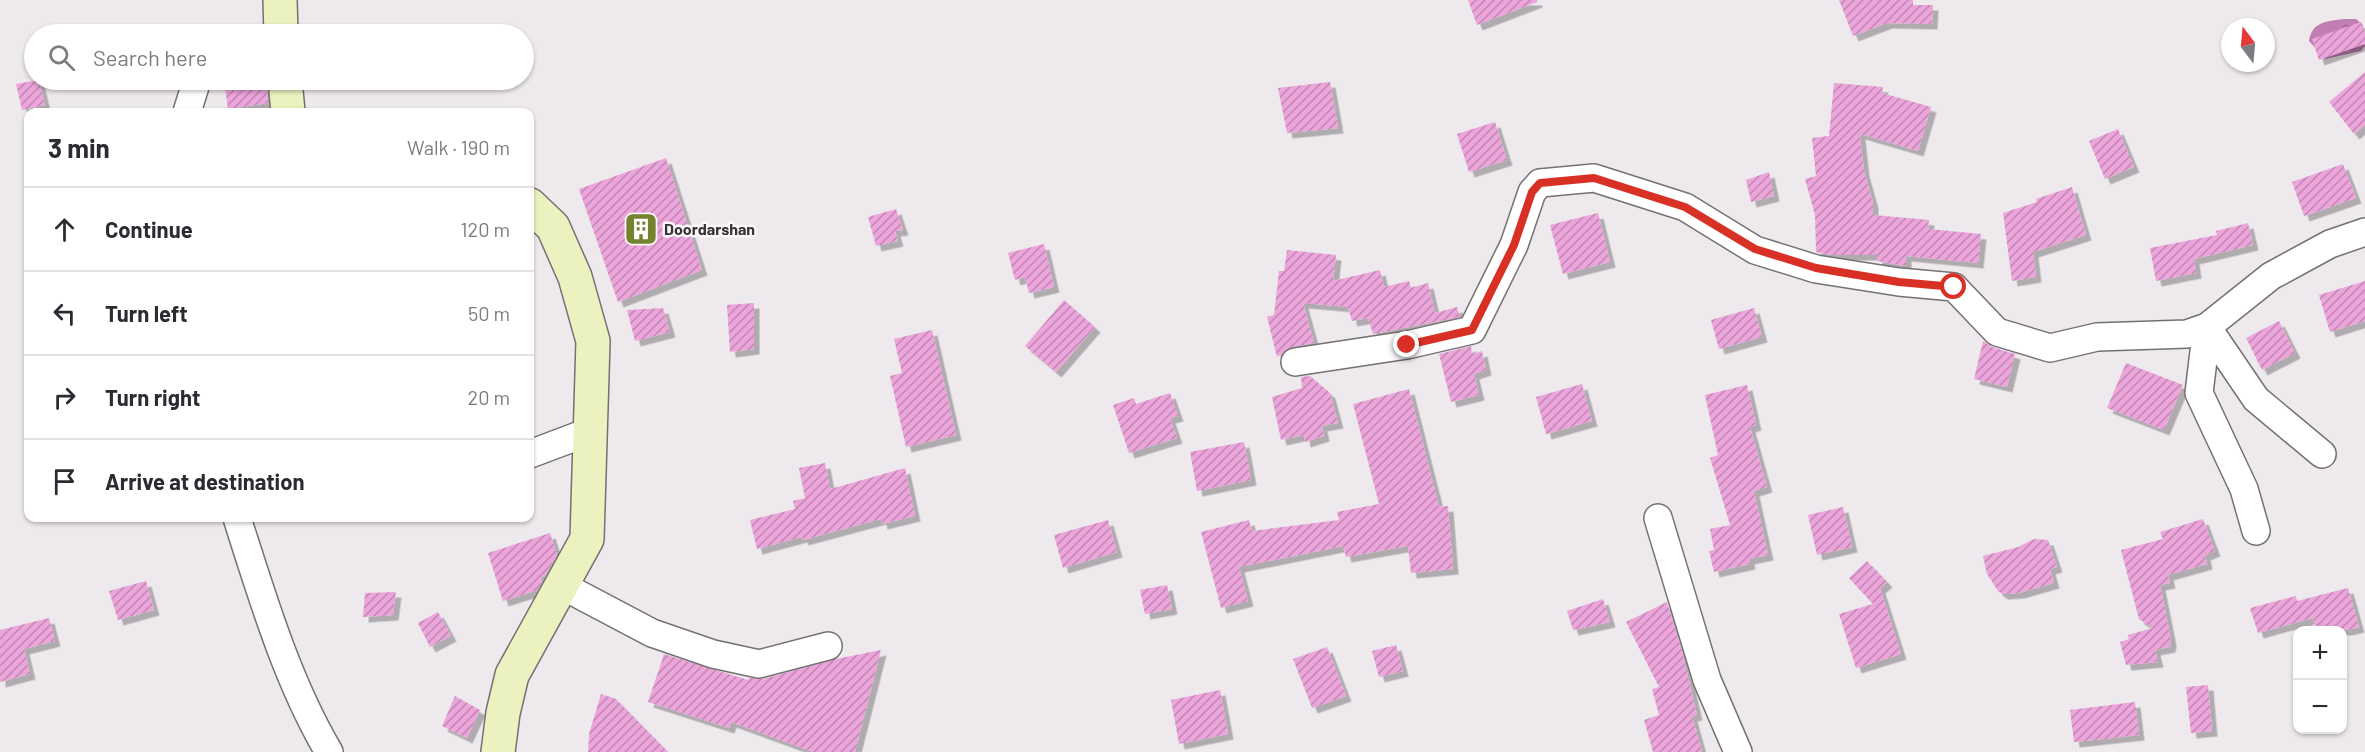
<!DOCTYPE html>
<meta charset="utf-8">
<style>
:root{--surface:#fff;--page:#f2f2f3;--text:#2b2b33;--muted:#7c7c81;--line:#e1e1e2}
body{margin:0;font-family:Barlow,sans-serif;background:var(--page);color:var(--text)}
.controls{position:absolute;right:18px;bottom:18px;display:grid;overflow:hidden;border-radius:12px;box-shadow:0 2px 4px #0004}
.controls button{width:54px;height:54px;display:grid;place-items:center;padding:0;border:0;border-bottom:2px solid var(--line);background:var(--surface);color:var(--text);font:30px sans-serif}
.compass{position:absolute;left:2221px;top:18px;width:54px;height:54px;border-radius:50%;background:var(--surface);box-shadow:0 2px 4px #0004;rotate:344deg}
.stop{position:absolute;width:18px;height:18px;margin:-14px;border:4px solid #d93025;border-radius:50%;background:#fff}
.stop.end{background:#d93025;border-color:#fff;box-shadow:0 2px 6px #0008}
.list{margin:0;padding:0;list-style:none}
h2{display:flex;justify-content:space-between;align-items:center;height:78px;margin:0;padding:0 24px;font-size:26px}
h2 small{font-size:20px;font-weight:400;color:var(--muted)}
.list li{display:grid;grid-template-columns:39px 1fr auto;gap:18px;align-items:center;box-sizing:border-box;height:84px;padding:0 24px;border-top:2px solid var(--line)}
.list b{display:block;font-size:22px;white-space:nowrap}
.list em{font-size:20px;font-style:normal;color:var(--muted)}
.icon{flex:none;width:33px;height:33px;fill:none;stroke:currentColor;stroke-width:2;stroke-linecap:round;stroke-linejoin:round}
.map{position:relative;flex:none;width:2365px;height:752px;overflow:hidden}
.search{position:absolute;background:var(--surface);box-shadow:0 2px 4px #0004;left:24px;top:24px;width:510px;height:66px;display:flex;align-items:center;gap:15px;box-sizing:border-box;padding:0 21px;border-radius:33px;color:var(--muted);font-size:22px}
.panel{position:absolute;background:var(--surface);box-shadow:0 2px 4px #0004;left:24px;top:108px;width:510px;height:414px;border-radius:12px}
.map>svg:first-child{display:block}
</style>
<div class="map">
<svg width="2365" height="752" viewBox="0 0 2365 752">
<defs>
<pattern id="water-ripples" width="26" height="14" patternUnits="userSpaceOnUse" patternTransform="scale(1.5)"><rect width="26" height="14" fill="#c17eb2"/><path d="M2 4q2-2 4 0t4 0M15 11q2-2 4 0t4 0" fill="none" stroke="#9e6892"/></pattern>
<pattern id="building-hatch" width="6" height="6" patternUnits="userSpaceOnUse" patternTransform="scale(1.5)"><rect width="6" height="6" fill="#eca5db"/><path d="M-1 1l2-2M0 6l6-6M5 7l2-2" fill="none" stroke="#c087b2"/></pattern>
<filter id="shadow"><feDropShadow dx="5.5" dy="5.5" stdDeviation="0" flood-color="#0004"/></filter>
</defs>
<rect width="100%" height="100%" fill="#eee9ed"/>
<!-- water -->
<path fill="url(#water-ripples)" d="M2345 19H2356L2363 25 2365 46 2361 51 2325 59 2309 41C2312 21 2328 21 2345 19Z"/>
<!-- building -->
<path fill="url(#building-hatch)" filter="url(#shadow)" d="M1468 0H1537V2L1477 25Z
M1839 0H1913V5H1933L1932 24 1887 23 1853 36Z
M2361 22 2365 33V44L2319 60 2312 39Z
M2365 72V125L2354 134 2329 102Z
M39 80 45 105 22 110 16 84Z
M237 80H267L268 103 228 109 224 81Z
M1330 82 1338 128 1287 133 1278 88Z
M1834 83 1883 87 1882 93 1931 107 1918 151 1860 134 1864 171 1873 203V215L1929 220 1928 229 1981 234 1978 263 1906 256V266L1877 261V255H1830L1816 252 1815 215 1805 179 1816 176 1812 138 1829 136Z
M1495 122 1507 160 1469 172 1457 134Z
M2118 129 2134 167 2105 179 2089 141Z
M666 158 702 270 618 302 579 189Z
M2343 164 2356 198 2304 216 2292 182Z
M1769 172 1774 196 1751 202 1746 180Z
M2072 187 2086 235 2033 252 2036 277 2012 281 2003 213 2037 202 2036 199Z
M896 209 903 230 895 231 898 241 876 246 868 217Z
M1598 213 1610 262 1563 274 1550 225Z
M2248 223 2253 245 2194 259 2196 273 2156 281 2150 248 2217 235 2216 231Z
M1044 244 1054 287 1029 293 1025 277 1015 280 1008 253Z
M1287 250 1336 255 1333 281 1380 270 1384 287 1409 281 1411 288 1428 283 1435 313 1457 307 1460 317 1373 334 1368 318 1352 321 1348 307 1303 303 1314 343 1292 347 1277 357 1267 317 1274 315 1279 271H1284Z
M2365 281V321L2330 332 2319 295Z
M1064 300 1095 327 1056 372 1025 346Z
M754 303V349L730 352 727 305Z
M663 308 670 332 635 341 627 310Z
M1754 308 1762 337 1719 349 1711 320Z
M2279 321 2295 353 2262 370 2246 338Z
M932 330 956 435 906 447 890 376 902 373 894 339Z
M1983 341 1992 347 2015 354 2007 387 1974 379Z
M1471 346 1472 354 1482 351 1486 370 1474 374 1479 395 1451 402 1439 354Z
M2126 363 2183 385 2164 430 2107 408Z
M1310 376 1330 393 1338 423 1322 426 1324 436 1305 442 1304 435 1281 440 1272 397 1302 388 1301 377Z
M1582 384 1592 421 1546 434 1536 397Z
M1747 385 1756 425 1750 427 1767 487 1754 491 1768 555 1749 559 1750 564 1714 572 1709 551 1714 550 1710 529 1730 525 1710 458 1718 455 1705 395Z
M1409 389 1439 507 1448 506 1453 569 1411 573 1408 546 1346 557 1343 546 1239 567 1248 601 1221 608 1201 532 1249 520 1252 531 1339 520 1337 512 1379 504 1353 404Z
M1170 393 1178 416 1170 418 1177 438 1129 453 1113 405 1134 398 1136 404Z
M1244 442 1251 480 1197 491 1190 452Z
M825 463 830 489 905 468 915 516 882 524 881 519 803 540 802 537 757 549 750 520 795 509 793 501 805 498 799 468Z
M1843 507 1852 547 1817 555 1808 515Z
M2203 519 2215 551 2205 555 2207 564 2168 575 2170 583 2160 585 2171 640 2170 647 2155 650 2158 662 2126 665 2120 642 2129 639 2128 635 2153 628 2139 619 2121 550 2163 539 2160 532Z
M1108 520 1117 552 1063 568 1054 535Z
M550 533 557 555 545 576 541 577 542 581 538 590 503 601 488 553Z
M2034 539 2048 540 2057 567 2050 569 2054 583 2019 593 2003 594 1998 591 1987 574 1983 556 2018 547Z
M1867 561 1887 582 1880 588 1901 654 1856 668 1839 614 1873 604 1849 578Z
M146 581 154 610 118 620 109 591Z
M1167 585 1172 609 1145 614 1140 590Z
M2348 588 2359 627 2347 630H2316L2313 618 2258 633 2250 608 2296 596 2297 601Z
M396 592 393 615 363 617 365 593Z
M1603 599 1610 622 1573 630 1567 611Z
M1667 602 1682 651 1697 715 1692 716 1702 752H1653L1644 720 1659 715 1652 689 1659 687 1626 622Z
M438 612 451 636 430 647 418 623Z
M49 618 55 641 24 649 30 674 0 682V630Z
M1396 645 1403 671 1379 677 1372 651Z
M1327 647 1346 696 1312 708 1293 659Z
M881 650 855 752H813L731 722 729 728 648 702 664 654 748 680 749 678 763 679 836 659Z
M2208 685 2212 731 2191 733 2186 687Z
M1220 690 1228 734 1179 744 1171 700Z
M601 694 616 699 668 752H588L589 734Z
M455 696 480 710 467 738 442 726Z
M2135 702 2139 735 2074 742 2070 710Z"/>
<g fill="none" stroke-linecap="round" stroke-linejoin="round">
<!-- minor casing -->
<g stroke="#757073" stroke-width="30">
<path id="minor" d="M187 112 197 80
M1295 362 1407 345 1472 330 1514 245 1532 192 1540 183 1594 178 1685 207 1755 250 1816 269 1899 282 1954 287 1997 332 2050 348 2097 337 2187 334 2207 327 2271 276 2330 244 2365 232
M530 454 591 431
M237 518C262 596 287 681 329 752
M1658 518 1707 680 1738 752
M2256 531 2244 489 2199 393 2207 327 2256 399 2322 454
M561 585 652 633 713 654 759 664 828 646"/>
</g>
<!-- secondary casing -->
<g stroke="#757073" stroke-width="36">
<path id="secondary" d="M280 0 281 34
M285 80 288 112
M498 752 503 713 512 675 587 539 593 341 575 277 553 227 530 205"/>
</g>
<!-- minor -->
<use href="#minor" stroke="#fff" stroke-width="27"/>
<!-- secondary -->
<use href="#secondary" stroke="#ebf2c0" stroke-width="33"/>
</g>
<g fill="none" stroke-linecap="round" stroke-linejoin="round">
<!-- route -->
<path stroke="#d93025" stroke-width="8" d="M1407 345 1472 330 1514 245 1532 192 1540 183 1594 178 1685 207 1755 249 1816 268 1899 282 1954 287"/>
</g>
<!-- icons -->
<defs>
<g id="building-square" transform="scale(1.725)"><rect x="-9" y="-9" width="18" height="18" rx="4" fill="#75822f" stroke="#fcf7fa"/><path d="M-4-6H4V6H1V3H-1V6H-4ZM-2.5-4.3h1.7v1.8h-1.7ZM.8-4.3h1.7v1.8H.8ZM-2.5-1h1.7V.8h-1.7ZM.8-1h1.7V.8H.8Z" fill="#fff"/></g>
</defs>
<g fill-rule="evenodd">
<use href="#building-square" x="641" y="229"/>
</g>
<g text-anchor="middle" stroke-width="5" stroke-linejoin="round" paint-order="stroke">
<!-- poi labels -->
<g font-size="16" font-weight="bold" fill="#353334" stroke="#fcf7fa" text-anchor="start">
<text x="664" y="235">Doordarshan</text>
</g>
</g>
</svg>
<div class="controls">
<button>+</button>
<button>−</button>
</div>
<svg class="compass" viewBox="-18 -18 36 36"><path d="M0-13l5 13h-10z" fill="#e53935"/><path d="M0 13l5-13h-10z" fill="#7c7c81"/></svg>
<div class="stop" style="left:1954px;top:287px"></div>
<div class="stop end" style="left:1407px;top:345px"></div>
<div class="search"><svg class="icon" aria-label="search" viewBox="0 0 24 24"><circle cx="10" cy="10" r="6"/><path d="M15 15l6 6"/></svg>Search here</div>
<section class="panel">
<h2>3 min<small>Walk · 190 m</small></h2>
<ul class="list">
<li><svg class="icon" aria-label="ahead" viewBox="0 0 24 24"><path d="M12 20V5M6 11l6-6 6 6"/></svg><div><b>Continue</b></div><em>120 m</em></li>
<li><svg class="icon" aria-label="left" viewBox="0 0 24 24"><path d="M17 20v-9H6M10 6l-5 5 5 5"/></svg><div><b>Turn left</b></div><em>50 m</em></li>
<li><svg class="icon" aria-label="right" viewBox="0 0 24 24"><path d="M7 20v-9h11M14 6l5 5-5 5"/></svg><div><b>Turn right</b></div><em>20 m</em></li>
<li><svg class="icon" aria-label="arrive" viewBox="0 0 24 24"><path d="M6 21V4h12l-3 4 3 4H6"/></svg><div><b>Arrive at destination</b></div></li>
</ul>
</section>
</div>
